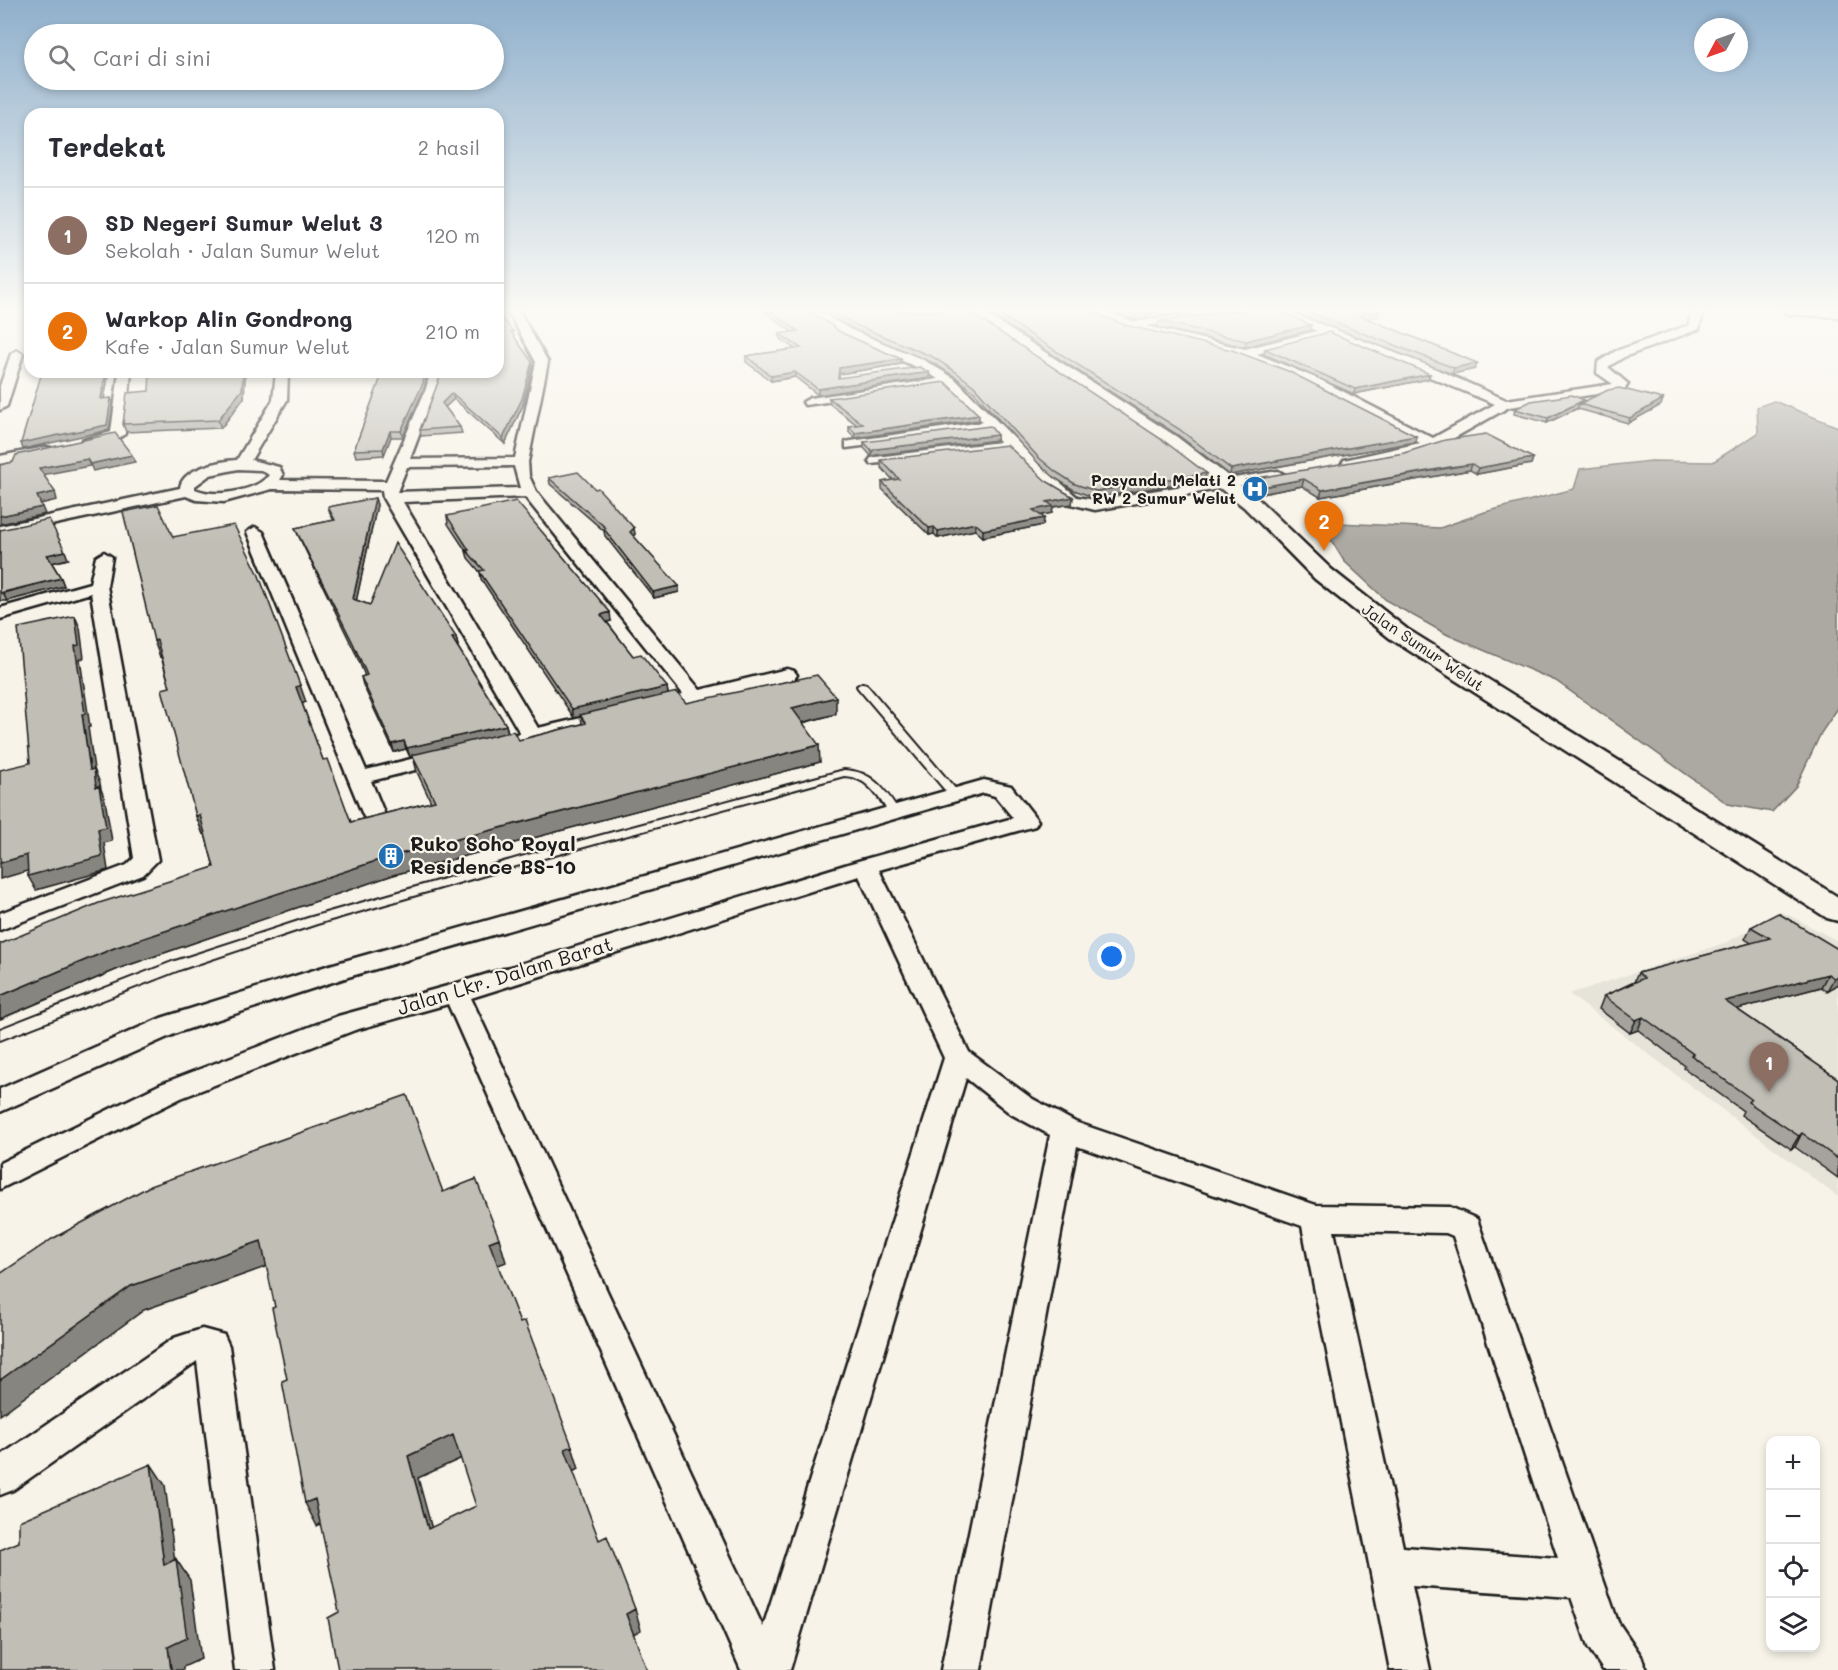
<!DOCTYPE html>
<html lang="id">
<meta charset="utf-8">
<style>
:root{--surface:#fff;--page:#f2f2f3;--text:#2b2b33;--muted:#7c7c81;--line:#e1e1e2;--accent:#1a73e8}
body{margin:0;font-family:Mali,sans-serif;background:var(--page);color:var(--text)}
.controls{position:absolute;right:18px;bottom:18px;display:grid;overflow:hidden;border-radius:12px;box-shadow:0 3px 9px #0003}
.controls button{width:54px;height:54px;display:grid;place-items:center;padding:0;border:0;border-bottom:2px solid var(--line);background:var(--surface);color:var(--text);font:30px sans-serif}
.compass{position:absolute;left:1694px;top:18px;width:54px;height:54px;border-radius:50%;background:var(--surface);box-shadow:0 3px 9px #0003;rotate:229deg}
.you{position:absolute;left:1112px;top:957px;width:21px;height:21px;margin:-15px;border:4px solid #fff;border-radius:50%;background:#1a73e8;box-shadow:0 0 0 9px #1a73e833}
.badge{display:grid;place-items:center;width:39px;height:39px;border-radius:50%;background:var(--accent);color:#fff;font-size:20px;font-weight:700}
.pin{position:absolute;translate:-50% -50px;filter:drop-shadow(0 2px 3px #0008)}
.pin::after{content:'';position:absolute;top:32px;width:21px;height:18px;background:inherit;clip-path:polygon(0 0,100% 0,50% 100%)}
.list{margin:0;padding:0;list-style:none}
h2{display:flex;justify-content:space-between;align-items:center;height:78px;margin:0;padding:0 24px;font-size:26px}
h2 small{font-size:20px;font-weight:400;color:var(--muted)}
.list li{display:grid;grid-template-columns:39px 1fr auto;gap:18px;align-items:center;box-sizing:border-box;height:96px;padding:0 24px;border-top:2px solid var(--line)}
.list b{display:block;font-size:22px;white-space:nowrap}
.list p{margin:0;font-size:20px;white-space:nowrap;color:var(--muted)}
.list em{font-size:20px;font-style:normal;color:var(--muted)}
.icon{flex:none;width:33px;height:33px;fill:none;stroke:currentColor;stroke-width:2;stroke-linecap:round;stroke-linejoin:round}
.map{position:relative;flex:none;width:1838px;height:1670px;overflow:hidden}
.search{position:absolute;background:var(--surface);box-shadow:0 3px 9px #0003;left:24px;top:24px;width:480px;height:66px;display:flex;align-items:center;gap:15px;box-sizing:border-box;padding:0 21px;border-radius:33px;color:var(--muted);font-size:22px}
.panel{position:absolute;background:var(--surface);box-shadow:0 3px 9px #0003;left:24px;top:108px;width:480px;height:270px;border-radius:18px}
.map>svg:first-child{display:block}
</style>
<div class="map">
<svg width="1838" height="1670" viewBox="0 0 1838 1670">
<rect width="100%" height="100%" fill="#f7f3e8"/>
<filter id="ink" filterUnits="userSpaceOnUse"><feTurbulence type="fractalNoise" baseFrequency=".0167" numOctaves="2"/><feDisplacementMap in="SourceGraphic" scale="12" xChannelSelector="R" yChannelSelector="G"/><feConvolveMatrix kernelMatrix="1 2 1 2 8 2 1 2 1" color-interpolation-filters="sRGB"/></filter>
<g filter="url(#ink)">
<!-- built -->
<path fill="#e6e3d9" d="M1783 912 1838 941V1197L1569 994 1725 943Z"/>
<!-- water -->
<path fill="#aca9a2" stroke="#72716c" stroke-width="1.5" d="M1774 401 1838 427V708L1821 733 1796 786 1772 812 1728 804 1556 681 1448 635 1387 601 1344 561 1320 522 1440 528 1485 512 1574 489 1580 469 1651 461 1713 462 1758 433 1757 407Z"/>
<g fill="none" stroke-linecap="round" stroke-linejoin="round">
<!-- service casing -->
<g stroke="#1c1c1c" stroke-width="4">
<path id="service" d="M862 683 866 684 958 792 960 794 958 796H950L858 688 857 686Z
M844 770C873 771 885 790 900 812L898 814H890C878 797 868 777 844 776L544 858 317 924 182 969 0 1040V1029L172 962 308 918 535 853Z"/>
</g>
<!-- minor casing -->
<g stroke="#1c1c1c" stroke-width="5">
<path id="minor" d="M508 311H519L548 362 528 462 529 476 536 491 700 690 787 669 794 671 797 675 794 679 683 706 676 704 673 700 676 696 683 694 525 497 403 502 538 728 590 716 597 718 600 722 597 726 490 752 483 750 480 746 483 742 520 733 383 498 382 490 272 489 224 502 196 500 186 496 0 536V526L180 488C182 468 221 461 237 460L273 400 276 372H288L287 400 251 460 279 467 283 475 280 480 386 481 426 389 429 377 426 372H438L441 377 410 459 515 458 536 362ZM514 466 520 488 397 492 407 467ZM238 469 261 470 269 475C255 492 215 498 195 489V486L210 475Z
M806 311H819L849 329 922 359 954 378 1046 470 1077 497 1095 500 1278 471 1285 475 1278 479 1095 510 1067 503 1008 450 871 464 869 461 871 458 876 457 1000 442 989 430 846 448V442L851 441 983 422 947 385 805 405 803 402 810 398 938 379C899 353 837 345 806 311Z
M1089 311H1104L1135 322 1208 311H1236L1231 314 1146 326 1245 349 1317 331 1271 311H1286L1427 365 1506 400 1613 384 1597 373 1598 362 1616 351 1689 325 1690 316 1696 311H1708L1702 317 1699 329 1624 357 1608 367 1628 384 1624 390 1509 407 1438 447 1349 467 1342 463 1344 460 1420 443 1336 397 1264 364 1221 350 1127 327ZM1328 335 1495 404 1433 438 1321 380 1257 354Z
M1784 311H1838V317L1790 314Z
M17 350 23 354 7 406 0 410V386L11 354Z
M119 372H131L125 434 114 441 82 446V440L111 432Z
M46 447 51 448V454L0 464V456Z
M255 527 263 532 366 770 444 751 451 753 454 757 451 761 371 781 385 815 382 820H366L363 815 247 532Z
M104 552 112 557 107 586 158 860 143 875 0 930V913L127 865 134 858 91 593 0 619V608L90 583 96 557Z
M984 780 1011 786 1038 821 1035 826 879 870 969 1052 1031 1098 1075 1122 1316 1205 1450 1207 1477 1219 1618 1622 1641 1656 1647 1670H1603L1588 1647 1571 1597 1412 1586 1430 1670H1390L1302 1226 1077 1146 981 1670H941L1050 1135 1011 1114 966 1078 790 1670H741L448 1004 355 1030 181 1098 0 1189V1163L161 1084 338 1016 451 985 858 861 1013 818 995 796 984 793 348 977 179 1032 0 1112V1089L161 1018 330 965ZM859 876 944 1058 763 1627 471 998ZM1334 1231 1446 1233 1453 1236 1558 1558 1403 1547Z
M202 1329 224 1335 229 1346 275 1670H235L197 1361 13 1490 0 1495V1456L174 1338Z"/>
</g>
<!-- tertiary casing -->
<g stroke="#1c1c1c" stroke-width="5">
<path id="tertiary" d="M965 311H981L1177 437 1258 499 1331 569 1407 629 1838 897V921L1827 918 1391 639 1315 579 1244 507 1165 445Z"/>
</g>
<!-- service -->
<use href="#service" fill="#f7f3e8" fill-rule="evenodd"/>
<!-- minor -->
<use href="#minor" fill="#f7f3e8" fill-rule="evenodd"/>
<!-- tertiary -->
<use href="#tertiary" fill="#f7f3e8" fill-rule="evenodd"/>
</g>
<!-- wall -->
<path fill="#a5a39c" stroke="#1c1c1c" stroke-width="1.5" d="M764 311H810L842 333 901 364 839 374V378H929L818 395 795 377 771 381 746 362V356L795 349 780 339 779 334 792 332Z
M820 311H968L1206 473 1205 479 1095 498 1074 490 1055 478 1038 463 974 392 956 377 933 363 856 330Z
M985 311H1094L1097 314 1415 442 1230 475 1178 435Z
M1110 311H1195L1135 320Z
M1291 311H1379V316L1366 318 1477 363 1475 369 1452 374Z
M498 314 532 362V368L523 405 505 444 454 399 445 407 460 427 462 433 421 436 420 430 441 375 439 372H498Z
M1159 321 1310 330 1245 347 1158 327Z
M1265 349 1430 374 1428 379 1354 394 1264 354Z
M195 374 245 376 244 398 221 428 126 432 123 424 149 391Z
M427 377 424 388 403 437H391L384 455 356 457 354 450 380 380Z
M829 398 979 420 855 438 849 432V426L857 425 830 404Z
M1663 399 1661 405 1628 423 1578 409V408L1547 423 1514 414 1515 409 1584 400V402Z
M997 435V440L876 455 872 457 864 448V442Z
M1533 458 1531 464 1477 474 1470 470 1320 497 1302 486 1256 495 1245 486 1246 480Z
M881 460 1046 481 1073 497 1072 504 1053 507 1052 513 1040 515 1044 518 1043 525 983 537 975 530 938 538 934 534 929 535 882 489V482L893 480 881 467Z
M549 478 635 534 633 536 679 592 654 598 605 536 604 531 550 484Z
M375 498 377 505 356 600 456 637 458 646H457L506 725 508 732 519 740 582 724 581 716 574 718 481 579 480 572 468 558 466 551 448 524 447 516 611 621 607 622 633 656 667 687 668 694 686 703 836 714 803 723 820 762 393 875 123 967 0 1019V944L214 867 205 834H203L196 816 170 687 161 657H160L173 537 306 702 302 703 323 760 351 822 431 802 417 772 413 756 410 757 406 749 394 752 363 685 361 677 365 676 355 652 298 535 295 528 334 520 330 514 328 507Z
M0 530 68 559 52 563 61 578 64 586 7 601H0Z
M1751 927 1838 949V984L1827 991 1821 987 1737 1009 1838 1079V1178L1795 1147 1791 1149 1741 1115 1743 1111 1684 1068 1685 1066 1638 1030 1630 1033 1599 1009 1604 996 1634 982 1638 973 1751 943 1745 939Z"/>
<!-- shaded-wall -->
<path fill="#86857f" stroke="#1c1c1c" stroke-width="1.5" d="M1162 311H1195L1135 320 1136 315Z
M1380 311 1379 316 1357 320 1358 315Z
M1311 325 1310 330 1245 347 1246 341Z
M901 359V364L839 374V384V368Z
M532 362V368L523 405 505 444 503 438Z
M1477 363 1475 369 1452 374 1454 368Z
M106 372H109L103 405 101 399Z
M243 372H244L245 376 244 398 221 428 218 420Z
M425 372 427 377 424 388 403 437 401 431Z
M795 372V377L771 381V376Z
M929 372V378L818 395V389Z
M1430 374 1428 379 1354 394 1355 389Z
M452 393 454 399 443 409 442 403Z
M111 398 113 403 109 430 23 449 21 443Z
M1663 399 1661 405 1628 423 1630 418Z
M1584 400 1583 405 1579 404 1578 408 1547 423 1548 418Z
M979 415V420L855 438V433Z
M390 431 391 437 384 455 383 449Z
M997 435V440L876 455 872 457V451L876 449Z
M1416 436 1415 442 1230 475 1231 469Z
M132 455 135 462 93 471 90 464Z
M1533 458 1531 464 1477 474 1478 468Z
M87 459 90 466 42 475 39 468Z
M1472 464 1470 470 1320 497 1322 490Z
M1206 473 1205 479 1095 498 1096 491Z
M1304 479 1302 486 1256 495 1257 488Z
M55 492 57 500 40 504 37 496Z
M1073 497 1072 504 1053 507 1052 513 1033 517V510L1047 502Z
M375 498 377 505 355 607 353 599Z
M42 507 45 514 0 524V516Z
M1044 518 1043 525 983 537V530Z
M975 523V530L938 538V531Z
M934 527V534L929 535V528Z
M634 528 635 534 631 538 630 532Z
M65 551 68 559 51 563 47 555Z
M61 578 64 586 7 601 3 593Z
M679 586V592L654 598 653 592Z
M610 612 611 621 603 623 601 615Z
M75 616 80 628 84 658 80 659 90 727H88L94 769 100 783 101 789 105 800 112 841 104 843 108 870 36 890 28 876 98 829 96 787 90 770 82 714 75 646Z
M456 637 458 646 454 647 452 638Z
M157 640 163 657H160L154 641Z
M300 685 306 702 301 704 296 687Z
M667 687 668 695 574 718 572 709Z
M836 697V714L793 725 792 708Z
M506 725 508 734 410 757 407 748Z
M404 741 406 749 394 752 392 744Z
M819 745 820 762 393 875 123 967 0 1019V996L114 948 388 857Z
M200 815 207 833 203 834 196 816Z
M27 855 34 869 0 879V863Z
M1828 974 1821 987 1719 1014 1725 1001Z
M1838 976V984L1827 991 1834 978Z
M1643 1017 1638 1030 1630 1033 1636 1020Z
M1802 1133 1795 1147 1791 1149 1799 1136Z
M499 1238 506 1262 496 1266 489 1242Z
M261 1241 271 1265 144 1310 0 1415V1380L131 1286Z
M453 1435 462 1458 418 1478 438 1551 428 1529 408 1456Z
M572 1446 579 1469 572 1472 565 1449Z
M151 1464 165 1485 178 1585 164 1565Z
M315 1499 326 1521 317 1526 305 1503Z
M176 1559 190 1580 201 1659 183 1667V1670H171L168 1647Z
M635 1609 641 1630 632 1635 626 1614Z"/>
<!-- building -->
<path fill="#c0beb5" stroke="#1c1c1c" stroke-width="1.5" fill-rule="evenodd" d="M770 311H810L842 333 901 359 839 368 838 378 920 367 929 372 818 389 795 372 771 376 746 356 801 348 779 334 798 331Z
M829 311H968L1164 441 1206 473 1096 491 1075 484 1056 472 1038 457 974 386 956 372 933 357 856 325Z
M993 311H1094L1097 314 1125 325 1232 350 1288 371 1416 436 1231 469 1179 429Z
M1124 311H1162L1136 315Z
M1232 311H1279L1311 325 1246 341 1159 321Z
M1305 311H1380L1358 315 1477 363 1454 368Z
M498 314 514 332H511L532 362 522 399 503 438 452 393 442 403 460 427 420 430 442 372H498Z
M1329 332 1430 374 1355 389 1265 349Z
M42 372H106L101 399 111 398 107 425 21 443Z
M150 372H194V374L211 372H243L242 390 218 420 123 424 127 393 149 391Z
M378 372H425L423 383 401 431H390L383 449 354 450 380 380Z
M945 382 979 415 855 433 849 426 863 424 829 398Z
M1619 388 1663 399 1630 418 1579 404 1608 390Z
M1572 395 1584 400 1548 418 1515 409 1531 401Z
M990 426 997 435 876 449 872 451 864 442Z
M115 433 132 455 90 464 87 459 39 468 55 492 37 496 42 507 0 516V465L13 462 16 455Z
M1486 434 1533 458 1478 468 1472 464 1450 467 1322 490 1304 479 1257 488 1246 480 1404 453 1445 440Z
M1007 445 1046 481 1073 497 1047 502 1053 506 1033 510 1044 518 983 530 975 523 938 531 934 527 929 528 882 482 899 479 881 460Z
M578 472 595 489 598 488 634 528 630 532 679 586 653 592 604 529 606 528 549 478Z
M375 498 353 599 370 605 395 543 456 637 452 638 506 725 407 748 404 741 392 744 361 677 367 675 353 643 295 528 335 520 328 507Z
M516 501 610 612 601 615 633 656 641 654 667 687 572 709 479 571 484 570 466 550H469L447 516Z
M158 505 173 537 234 525 258 573 300 685 296 687 323 760 328 759 351 822 435 801 412 755 513 731 519 740 531 737 586 723 580 715 677 692 686 703 817 675 836 697 792 708 819 745 388 857 114 948 0 996V944L99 903 214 867 200 815 196 816 162 689 170 687 157 640 154 641 123 512Z
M49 519 65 551 47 555 61 578 0 593V530Z
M75 616 79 645 75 646 85 714H82L90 770 94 769 96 787 99 786 106 827 98 829 102 856 28 876 27 855 0 863V770L30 763 18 628Z
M1778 913 1838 949V976L1834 978 1828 974 1725 1001 1838 1079V1159L1802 1133 1799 1136 1748 1102 1751 1099 1691 1055 1693 1054 1643 1017 1636 1020 1604 996 1644 978 1638 973 1770 938 1751 927Z
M407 1095 443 1192 476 1179 499 1238 489 1242 520 1323 525 1321 572 1446 565 1449 599 1540 607 1536 635 1609 626 1614 647 1670H338L328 1618 339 1612 315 1499 305 1503 282 1381 287 1379 272 1308 275 1307 261 1241 131 1286 0 1380V1274L52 1239 150 1186ZM453 1435 476 1506 428 1529 408 1456Z
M151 1464 164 1565 176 1559 187 1638 168 1647 171 1670H0V1550L19 1542V1521Z"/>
</g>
<!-- sky -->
<linearGradient id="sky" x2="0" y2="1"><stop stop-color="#90b0cc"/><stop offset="0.57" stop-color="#fbfaf5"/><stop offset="1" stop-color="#fbfaf5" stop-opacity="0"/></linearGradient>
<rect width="1838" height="544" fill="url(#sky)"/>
<!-- icons -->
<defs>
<g id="hospital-disc" transform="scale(1.35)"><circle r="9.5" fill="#1f6fb2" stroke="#f7f3e8"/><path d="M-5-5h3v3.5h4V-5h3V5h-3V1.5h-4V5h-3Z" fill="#fff"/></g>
<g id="building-disc" transform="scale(1.35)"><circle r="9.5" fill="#1f6fb2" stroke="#f7f3e8"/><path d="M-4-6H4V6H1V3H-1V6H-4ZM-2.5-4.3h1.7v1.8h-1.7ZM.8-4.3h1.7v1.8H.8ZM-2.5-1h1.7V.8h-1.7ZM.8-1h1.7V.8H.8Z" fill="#fff"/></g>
</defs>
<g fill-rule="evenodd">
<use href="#hospital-disc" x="1255" y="489"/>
<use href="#building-disc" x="391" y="856"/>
</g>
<g text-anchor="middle" stroke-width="4.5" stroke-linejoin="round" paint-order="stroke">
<!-- far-poi labels -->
<g font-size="16" font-weight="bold" fill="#1c1c1c" stroke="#f7f3e8" text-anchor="end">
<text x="1236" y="486">Posyandu Melati 2<tspan x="1236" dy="18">RW 2 Sumur Welut</tspan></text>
</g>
<!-- far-street labels -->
<g font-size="16" fill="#1c1c1c" stroke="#f7f3e8">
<text transform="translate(1423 647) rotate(34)" y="6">Jalan Sumur Welut</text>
</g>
<!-- poi labels -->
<g font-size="20" font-weight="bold" fill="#1c1c1c" stroke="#f7f3e8" text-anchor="start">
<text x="410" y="851">Ruko Soho Royal<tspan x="410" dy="23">Residence BS-10</tspan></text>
</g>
<!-- street labels -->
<g font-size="20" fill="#1c1c1c" stroke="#f7f3e8">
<text transform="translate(505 976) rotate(-17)" y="7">Jalan Lkr. Dalam Barat</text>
</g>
</g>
</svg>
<div class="controls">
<button>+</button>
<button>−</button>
<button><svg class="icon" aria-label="locate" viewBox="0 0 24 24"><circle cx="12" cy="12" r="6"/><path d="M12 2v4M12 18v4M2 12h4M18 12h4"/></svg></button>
<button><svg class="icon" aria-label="layers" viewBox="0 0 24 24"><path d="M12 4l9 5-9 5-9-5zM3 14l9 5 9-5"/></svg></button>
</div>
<svg class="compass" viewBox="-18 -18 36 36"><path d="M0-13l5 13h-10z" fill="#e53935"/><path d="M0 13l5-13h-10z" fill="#7c7c81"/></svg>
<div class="you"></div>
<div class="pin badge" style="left:1769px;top:1092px;background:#8d6e63">1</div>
<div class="pin badge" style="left:1324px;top:551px;background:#e8710a">2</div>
<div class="search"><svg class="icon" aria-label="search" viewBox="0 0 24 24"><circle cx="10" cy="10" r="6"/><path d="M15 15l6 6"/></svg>Cari di sini</div>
<section class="panel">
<h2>Terdekat<small>2 hasil</small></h2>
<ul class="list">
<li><span class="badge" style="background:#8d6e63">1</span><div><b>SD Negeri Sumur Welut 3</b><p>Sekolah · Jalan Sumur Welut</p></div><em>120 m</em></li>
<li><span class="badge" style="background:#e8710a">2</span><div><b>Warkop Alin Gondrong</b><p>Kafe · Jalan Sumur Welut</p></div><em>210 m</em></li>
</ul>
</section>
</div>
